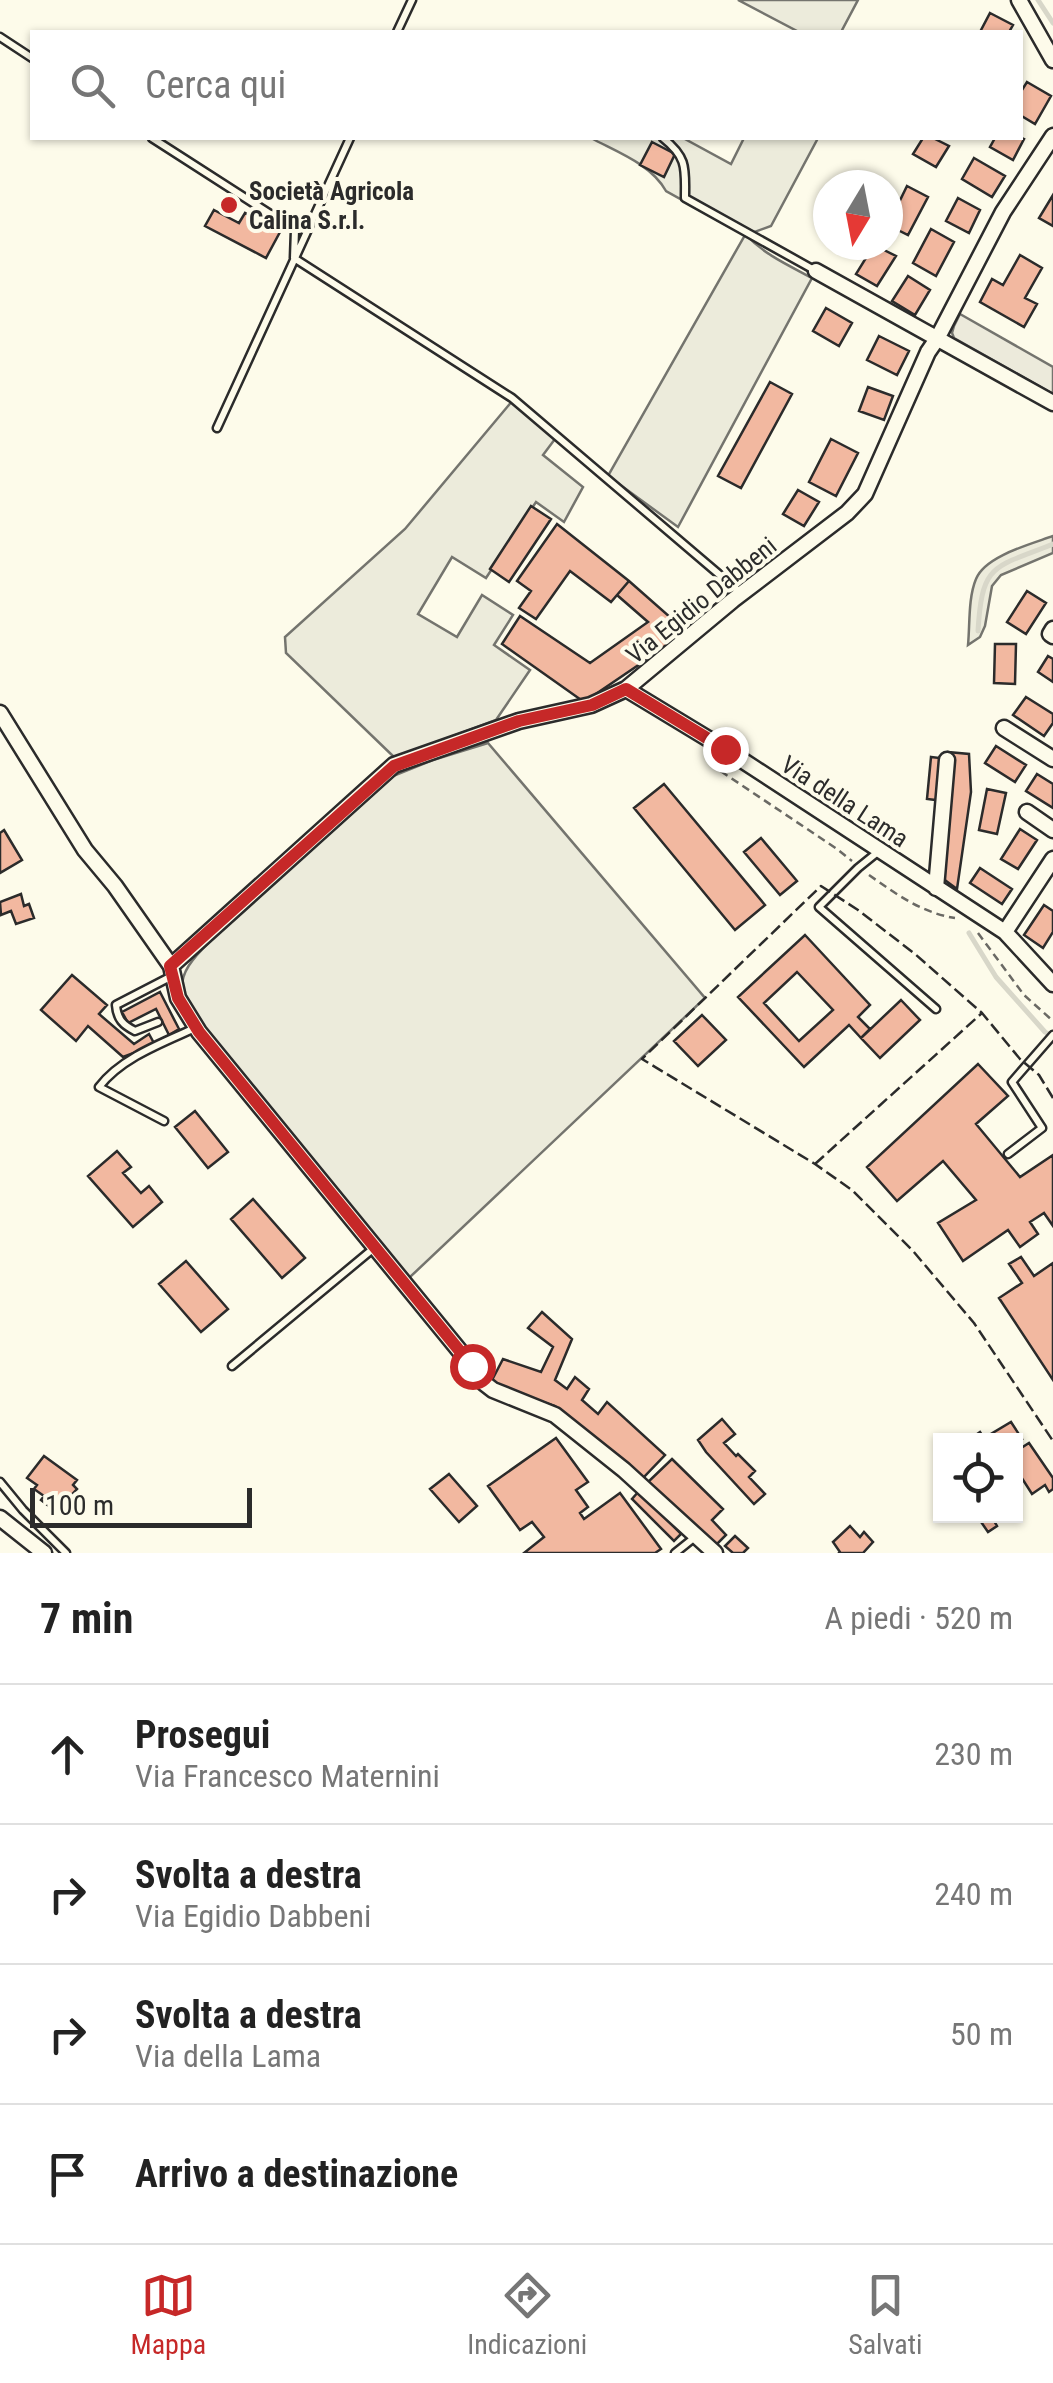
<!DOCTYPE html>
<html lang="it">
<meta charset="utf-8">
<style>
:root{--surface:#fff;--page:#f2f2f2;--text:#222;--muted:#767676;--line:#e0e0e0;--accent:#c62828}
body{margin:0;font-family:"Roboto Condensed",sans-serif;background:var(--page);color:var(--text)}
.controls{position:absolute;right:30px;bottom:30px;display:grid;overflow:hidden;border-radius:0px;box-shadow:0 2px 8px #0004}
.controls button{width:90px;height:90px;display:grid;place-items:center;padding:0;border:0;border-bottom:2px solid var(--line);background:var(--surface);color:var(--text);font:50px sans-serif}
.compass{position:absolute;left:813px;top:170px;width:90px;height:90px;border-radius:50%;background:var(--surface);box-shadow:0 2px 8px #0004;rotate:190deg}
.scale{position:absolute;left:30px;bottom:25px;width:222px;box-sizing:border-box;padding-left:10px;border:5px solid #2b2b2b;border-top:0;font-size:28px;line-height:35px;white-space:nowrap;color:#2b2b2b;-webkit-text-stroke:8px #fdfbea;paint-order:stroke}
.stop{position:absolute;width:30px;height:30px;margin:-22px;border:8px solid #c62828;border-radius:50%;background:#fff}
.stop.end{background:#c62828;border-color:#fff;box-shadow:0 2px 10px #0008}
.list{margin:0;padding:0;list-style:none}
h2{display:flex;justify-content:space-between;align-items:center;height:130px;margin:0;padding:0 40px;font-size:42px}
h2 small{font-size:32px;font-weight:400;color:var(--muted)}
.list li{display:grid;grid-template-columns:65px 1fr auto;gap:30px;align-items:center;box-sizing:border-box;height:140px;padding:0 40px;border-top:2px solid var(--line)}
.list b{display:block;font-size:38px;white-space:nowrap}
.list p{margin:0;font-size:32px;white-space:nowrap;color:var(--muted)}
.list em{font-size:32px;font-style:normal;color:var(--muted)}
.icon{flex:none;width:55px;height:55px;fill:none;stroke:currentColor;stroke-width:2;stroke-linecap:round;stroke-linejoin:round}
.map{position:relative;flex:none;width:1053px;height:1553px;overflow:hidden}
.search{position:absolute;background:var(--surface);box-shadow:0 2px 8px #0004;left:30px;right:30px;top:30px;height:110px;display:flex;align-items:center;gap:25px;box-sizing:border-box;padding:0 35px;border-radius:0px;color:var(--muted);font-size:38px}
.sheet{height:690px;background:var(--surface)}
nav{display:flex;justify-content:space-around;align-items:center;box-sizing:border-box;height:140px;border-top:2px solid var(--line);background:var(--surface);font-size:28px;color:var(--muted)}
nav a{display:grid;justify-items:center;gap:5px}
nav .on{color:var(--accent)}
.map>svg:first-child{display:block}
</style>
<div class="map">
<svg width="1053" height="1553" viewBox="0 0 1053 1553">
<rect width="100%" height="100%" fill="#fdfbea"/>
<!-- green -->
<path fill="#ecebdb" stroke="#74746e" stroke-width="2.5" d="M738 0H858L841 32H799Z
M591 138H683L731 164 744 138H818L771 226 746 235C765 255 788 265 812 278L678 527 608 476 745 235 666 191C651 164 617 152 591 138Z
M513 400 555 439 543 455 583 487 564 522 536 502 486 578 452 557 418 614 457 637 482 595 513 615 494 645 530 670 496 720 395 758 286 653 285 637 405 529Z
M1053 536V553L1001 575 992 586 985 626 980 637 968 645C970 625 968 598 976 579 985 556 1031 544 1053 536Z
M488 743 705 998 409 1278 206 1029C199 1019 185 1006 183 995 176 970 203 949 218 933L393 776 433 760Z"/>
<!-- parking -->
<path fill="#eceadb" stroke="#74746e" stroke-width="2.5" d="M960 314 1053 367V394L954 338 952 333 954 326Z"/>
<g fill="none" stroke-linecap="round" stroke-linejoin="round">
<!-- stream -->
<path stroke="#d8d7c9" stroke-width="5" d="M1038 0 1053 23
M978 631C982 562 994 568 1053 544
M969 933 996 977 1045 1032 1053 1037"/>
</g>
<!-- building -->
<path fill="#f2b8a0" stroke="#2b2b2b" stroke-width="2.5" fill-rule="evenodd" d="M990 13 1013 25 1009 32H980Z
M1027 82 1051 96 1035 124 1020 115V93Z
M1020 137 1024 139 1013 160 990 147 995 138Z
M923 138H933L949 146 936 167 913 154Z
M652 142 675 154 664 177 640 165Z
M974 158 1005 176 992 197 962 179Z
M907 186 928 197 908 235 888 225Z
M1053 195V226L1039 218Z
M958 198 980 210 969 233 946 221Z
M214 210 239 223 245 213 280 232 266 258 205 226Z
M931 229 954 242 936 276 913 263Z
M874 245 896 256 877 286 856 274Z
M1020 255 1042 268 1025 298 1037 304 1024 327 980 302 992 279 1003 285Z
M908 276 930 290 915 315 892 301Z
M826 308 852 323 839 346 813 331Z
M879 336 909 351 897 375 867 360Z
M770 382 792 394 741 488 718 476Z
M868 387 893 396 884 420 859 411Z
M831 439 858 453 836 496 809 482Z
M798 490 819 502 804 526 783 514Z
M531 506 551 519 509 582 490 569Z
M557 524 629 581 611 602 570 571 536 619 519 608 531 591 517 581Z
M629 581 687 632 584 702 502 644 520 616 590 663 648 622 617 595Z
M1027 591 1046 603 1026 634 1007 622Z
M995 644H1016L1015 684 994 683Z
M1048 656 1053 659V682L1038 672Z
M1026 697 1053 714V723L1044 736 1013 715Z
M996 746 1026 765 1015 782 985 763Z
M948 752 969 754 971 792 957 889 938 875Z
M931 757 940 758 936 800 927 799Z
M1037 774 1053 784V808L1026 791Z
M664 784 765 905 735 930 634 808Z
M987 789 1006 793 997 834 979 830Z
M1020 829 1037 840 1018 869 1001 859Z
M4 830 22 860 0 873V833Z
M761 838 797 881 780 895 744 852Z
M980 868 1012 889 1002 904 970 883Z
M21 894 24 906 29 904 34 918 16 924 11 911 1 915 0 902Z
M1044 905 1053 911V932L1043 948 1024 935Z
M805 935 870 1005 858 1017 870 1029 861 1038 849 1025 804 1067 738 997ZM797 972 833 1010 799 1041 764 1003Z
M72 975 107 1005 99 1014 134 1044 149 1034 155 1045 123 1057 88 1026 76 1041 41 1010Z
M160 992 179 1029 169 1035 156 1009 128 1023 122 1012Z
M901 1000 920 1020 880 1058 861 1038Z
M702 1015 726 1040 698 1066 674 1041Z
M978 1064 1008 1096 976 1124 1020 1177 1053 1155V1226L1044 1213 1030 1222 1038 1234 1020 1247 1008 1230 963 1261 938 1223 976 1200 943 1161 897 1201 867 1167Z
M195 1111 228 1152 208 1168 175 1127Z
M117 1151 131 1167 123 1173 141 1193 149 1186 162 1202 133 1227 88 1176Z
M253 1199 305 1258 282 1278 231 1219Z
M1021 1257 1034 1276 1053 1263V1380L999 1298 1022 1283 1009 1264Z
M186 1261 228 1309 201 1332 159 1284Z
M542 1312 572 1339 555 1380 567 1389 575 1377 589 1389 582 1400 598 1414 607 1402 665 1455 642 1479 555 1406 490 1384 503 1359 541 1372 553 1347 528 1328Z
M722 1419 735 1434 724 1443 736 1456 738 1454 755 1471 749 1477 765 1494 754 1504 706 1452 698 1440Z
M1011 1422 1022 1439 1017 1442 1021 1448 1029 1443 1053 1478V1489L1049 1492 1045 1485 1032 1494 1016 1469V1440H972L970 1439 980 1432 984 1438Z
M556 1438 588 1482 576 1490 588 1507 580 1513 584 1519 620 1493 661 1549 655 1553H524L544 1537 532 1522 520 1530 488 1486Z
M44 1456 77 1480 73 1485 77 1489 59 1508 53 1503 50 1507 41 1500 44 1496 34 1489 37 1485 27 1478Z
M672 1459 723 1509 712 1520 726 1535 715 1546 647 1483Z
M449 1474 477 1506 459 1522 430 1489Z
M639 1491 681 1534 674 1541 632 1499Z
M977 1516H998L993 1519 997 1526 988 1532Z
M850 1526 860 1537 864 1532 873 1542 863 1553H839L840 1552 833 1542Z
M735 1536 748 1548 743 1553H733L725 1546Z"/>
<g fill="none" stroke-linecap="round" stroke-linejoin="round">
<!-- service casing -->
<g stroke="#2b2b2b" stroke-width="11">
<path id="service" d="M397 32 412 0
M0 37 32 58
M152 138 295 230 294 258 512 398 741 593
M663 138C688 158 685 169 685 198L816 271
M217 428 350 138
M879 851 858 868 819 907 936 1009
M158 1022 135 1031C123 1025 117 1019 116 1005L172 976
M164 1121 99 1087C121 1058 162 1043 195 1028
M1008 1154 1042 1128 1012 1082 1053 1035
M232 1366 374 1248
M0 1482 23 1510 66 1553
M675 1553 695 1537"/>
</g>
<!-- minor casing -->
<g stroke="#2b2b2b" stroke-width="19">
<path id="minor" d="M1019 0 1053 60
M816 271 1053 403
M1053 629 1050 634 1053 636
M626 689 725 749 1005 932 1053 984
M0 713 85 850 115 886 171 966 178 998 199 1032 472 1366 484 1383 493 1390 555 1415 624 1470 715 1553
M1004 728 1053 759
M1027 812 1053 830
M936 888 947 760
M1005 932 1053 859
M171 966 394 765 519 721 591 705 626 689 733 600 847 513 865 494 928 352 937 339 1003 212 1053 136
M0 1518 44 1553"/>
</g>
<!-- path -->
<path stroke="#6a6964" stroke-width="2.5" stroke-dasharray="8 5" stroke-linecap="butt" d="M715 763 713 766 837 849 852 861
M869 875C896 894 922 913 955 918
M978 933 1024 995 1053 1021"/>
<!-- service -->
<use href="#service" stroke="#fdfbea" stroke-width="6"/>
<!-- minor -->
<use href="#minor" stroke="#fdfbea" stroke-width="14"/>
<!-- fence -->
<path stroke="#2b2b2b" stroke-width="2.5" stroke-dasharray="12 5" stroke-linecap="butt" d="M1053 1098 1039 1075 1020 1059 982 1013 915 954 858 910 821 886 642 1059 815 1164 852 1190 913 1251 974 1323 1053 1441
M815 1164 982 1013"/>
</g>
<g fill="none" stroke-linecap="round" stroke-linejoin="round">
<!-- route -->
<path stroke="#c62828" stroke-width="12" d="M472 1366 199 1032 178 998 170 966 394 766 519 721 592 705 626 689 725 749"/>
</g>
<!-- markers -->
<circle fill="#c62828" stroke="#fdfbea" stroke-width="4" cx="229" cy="205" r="10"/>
<g text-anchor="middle" stroke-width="8" stroke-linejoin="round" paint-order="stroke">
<!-- poi labels -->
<g font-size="25" font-weight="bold" fill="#2b2b2b" stroke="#fdfbea" text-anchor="start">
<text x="249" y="200">Società Agricola<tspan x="249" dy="29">Calina S.r.l.</tspan></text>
</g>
<!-- street labels -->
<g font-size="25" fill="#2b2b2b" stroke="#fdfbea">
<text transform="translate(701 600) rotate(-39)" y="9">Via Egidio Dabbeni</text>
<text transform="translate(845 801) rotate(33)" y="9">Via della Lama</text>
</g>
</g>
</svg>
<div class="controls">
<button><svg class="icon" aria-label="locate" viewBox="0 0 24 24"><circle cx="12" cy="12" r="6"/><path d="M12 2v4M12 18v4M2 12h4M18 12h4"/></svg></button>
</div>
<svg class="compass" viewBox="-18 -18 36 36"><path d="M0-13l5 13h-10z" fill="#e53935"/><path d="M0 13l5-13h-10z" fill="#767676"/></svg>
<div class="scale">100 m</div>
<div class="stop" style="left:472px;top:1366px"></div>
<div class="stop end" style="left:725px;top:749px"></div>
<div class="search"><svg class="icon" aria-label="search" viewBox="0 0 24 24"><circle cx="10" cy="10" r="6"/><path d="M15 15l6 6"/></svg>Cerca qui</div>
</div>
<section class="sheet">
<h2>7 min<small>A piedi · 520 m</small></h2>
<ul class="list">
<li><svg class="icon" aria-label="ahead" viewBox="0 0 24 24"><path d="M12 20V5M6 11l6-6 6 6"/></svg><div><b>Prosegui</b><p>Via Francesco Maternini</p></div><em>230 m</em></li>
<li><svg class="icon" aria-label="right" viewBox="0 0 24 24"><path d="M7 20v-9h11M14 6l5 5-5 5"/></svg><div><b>Svolta a destra</b><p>Via Egidio Dabbeni</p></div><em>240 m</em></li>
<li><svg class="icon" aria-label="right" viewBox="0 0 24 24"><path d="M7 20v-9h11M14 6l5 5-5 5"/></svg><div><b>Svolta a destra</b><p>Via della Lama</p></div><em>50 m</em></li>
<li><svg class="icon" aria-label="arrive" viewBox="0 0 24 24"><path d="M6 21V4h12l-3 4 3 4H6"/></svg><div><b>Arrivo a destinazione</b></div></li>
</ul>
</section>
<nav>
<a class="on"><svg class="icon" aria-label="map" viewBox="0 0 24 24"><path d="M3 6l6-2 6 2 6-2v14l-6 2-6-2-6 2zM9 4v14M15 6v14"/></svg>Mappa</a>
<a><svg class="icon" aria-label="directions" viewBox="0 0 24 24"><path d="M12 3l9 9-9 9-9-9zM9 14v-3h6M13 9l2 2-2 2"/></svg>Indicazioni</a>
<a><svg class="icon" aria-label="saved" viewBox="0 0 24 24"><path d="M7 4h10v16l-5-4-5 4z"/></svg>Salvati</a>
</nav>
